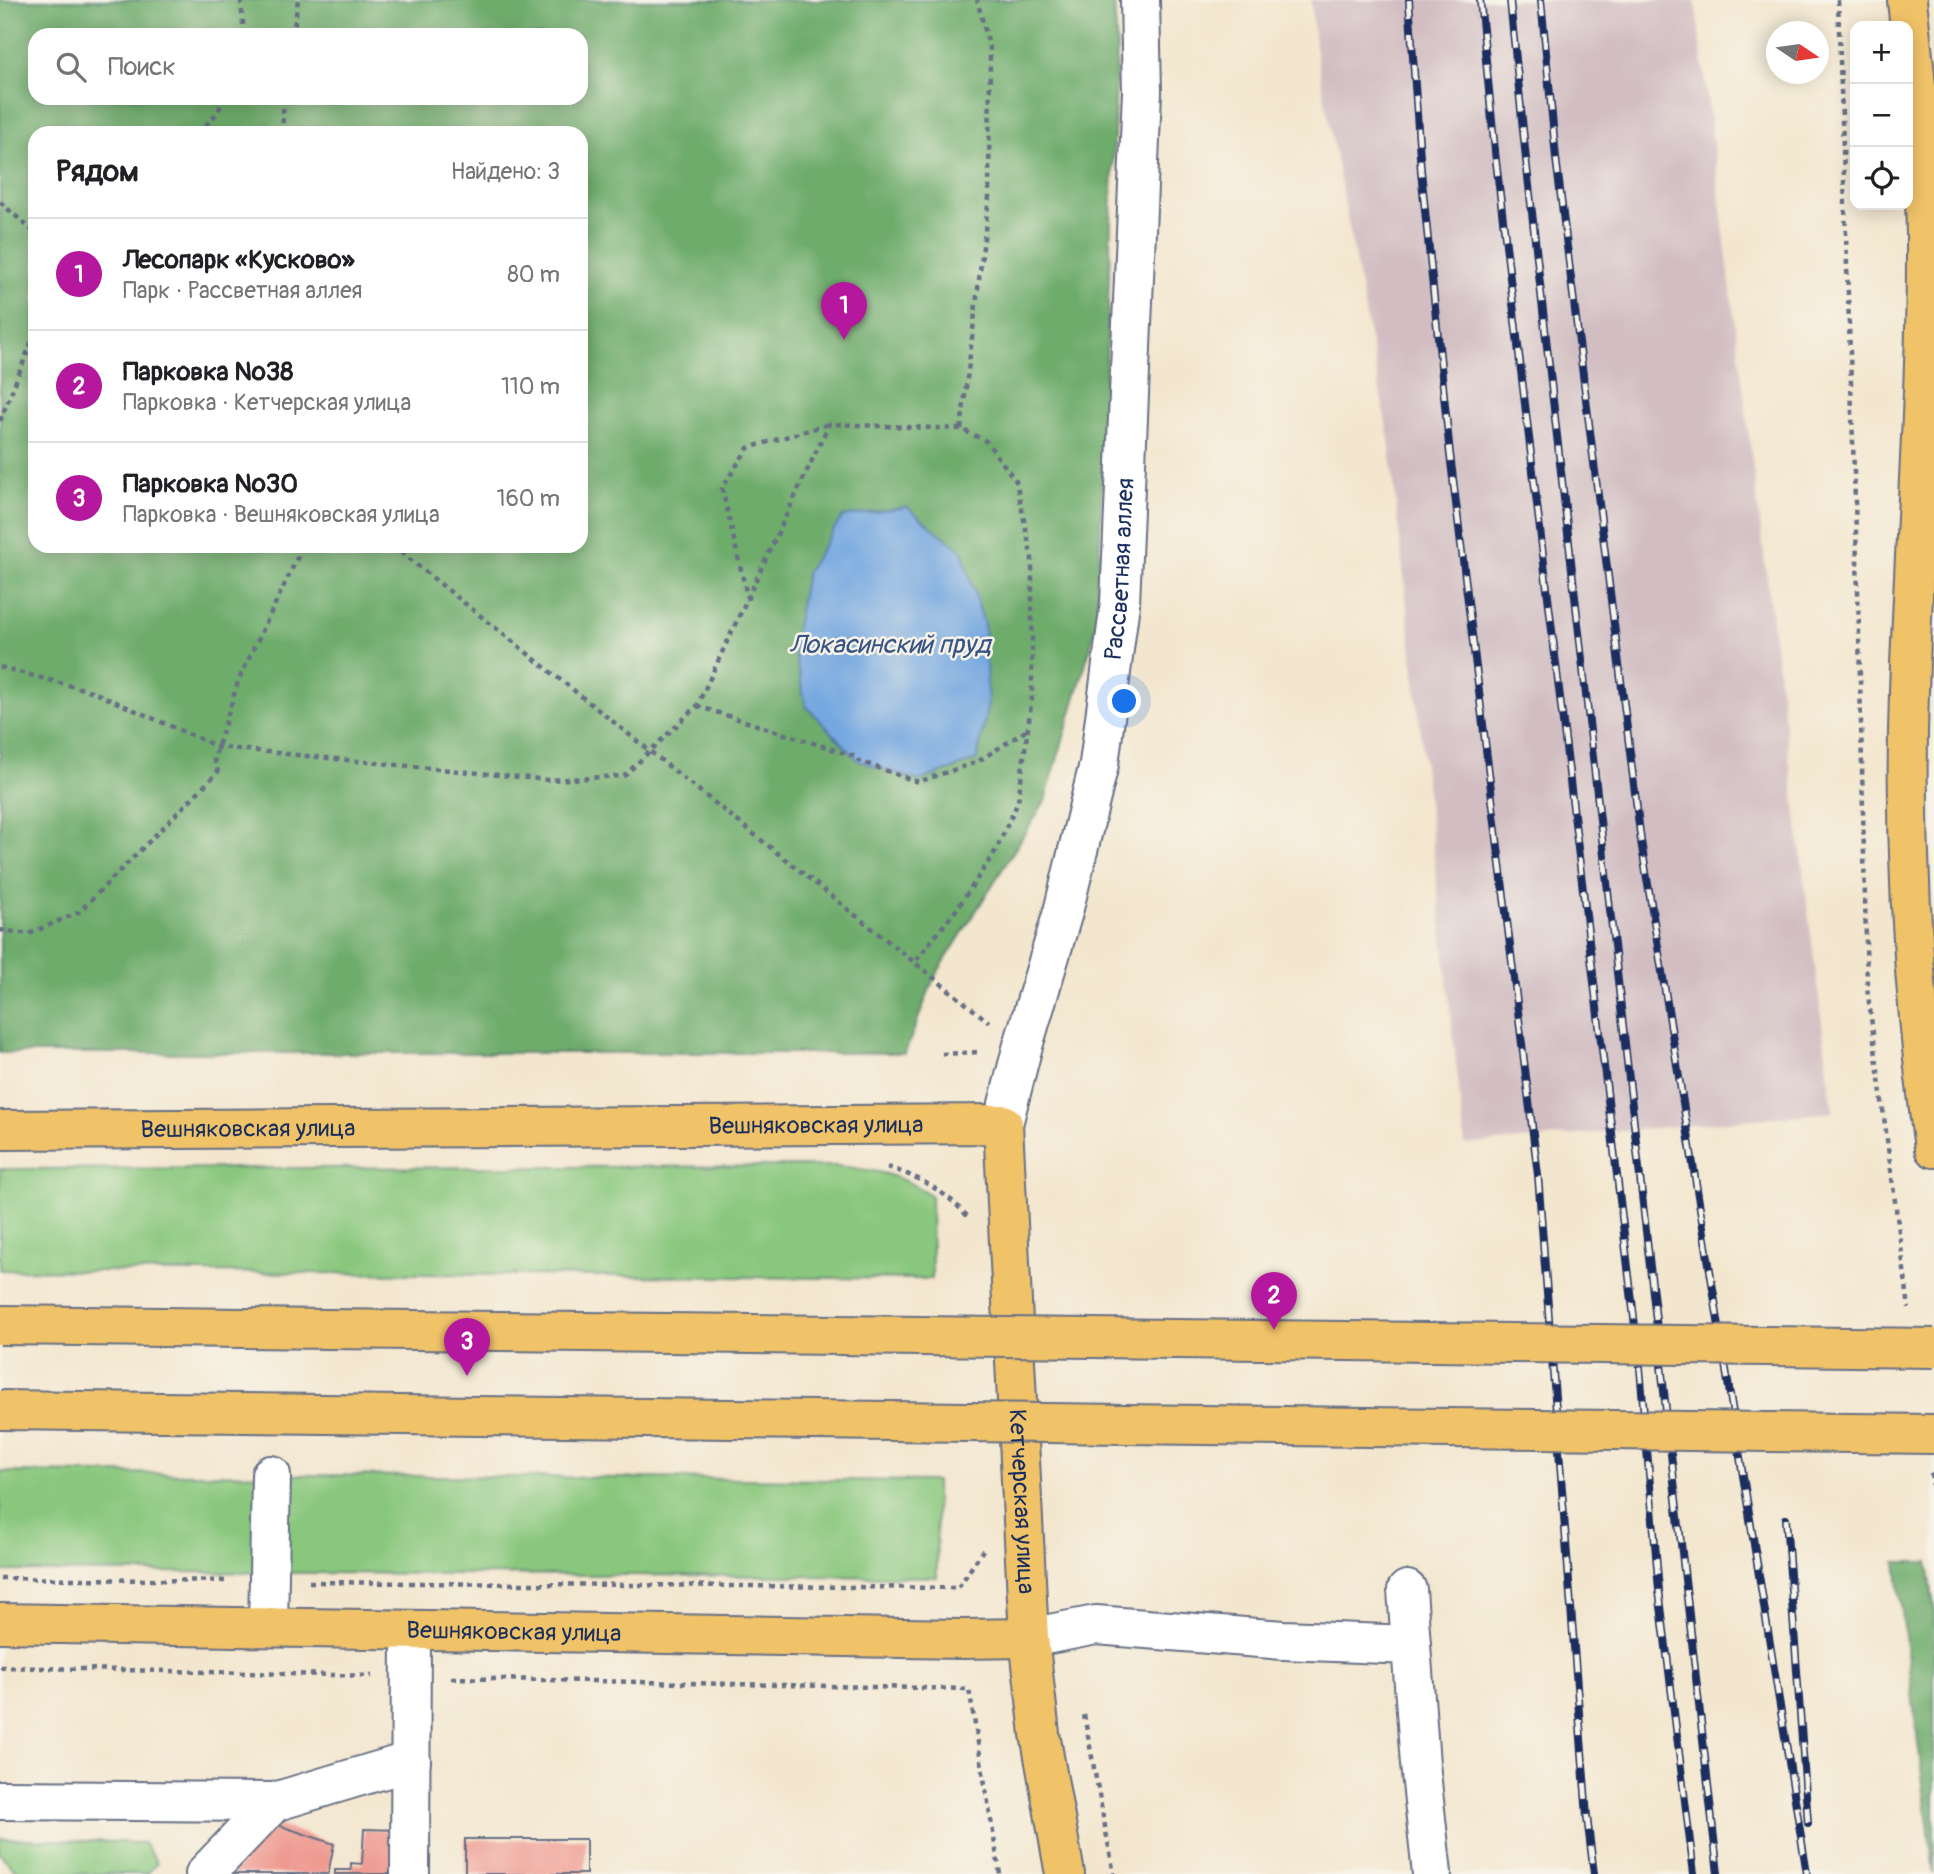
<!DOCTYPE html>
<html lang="ru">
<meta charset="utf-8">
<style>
:root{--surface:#fff;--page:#f2f2f2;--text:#202124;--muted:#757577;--line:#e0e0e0;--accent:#b5179e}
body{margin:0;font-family:Pangolin,sans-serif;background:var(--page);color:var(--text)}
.controls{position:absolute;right:21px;top:21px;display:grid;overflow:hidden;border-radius:14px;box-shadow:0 4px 18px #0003}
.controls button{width:63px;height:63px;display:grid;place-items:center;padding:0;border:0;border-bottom:2px solid var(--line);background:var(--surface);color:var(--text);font:35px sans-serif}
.compass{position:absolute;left:1766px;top:21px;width:63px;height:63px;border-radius:50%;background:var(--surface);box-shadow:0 4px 18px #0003;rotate:103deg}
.you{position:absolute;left:1125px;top:702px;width:24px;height:24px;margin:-18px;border:5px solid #fff;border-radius:50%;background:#1a73e8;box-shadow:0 0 0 10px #1a73e833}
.badge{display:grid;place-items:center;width:46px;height:46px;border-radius:50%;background:var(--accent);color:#fff;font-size:23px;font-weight:700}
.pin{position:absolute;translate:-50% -58px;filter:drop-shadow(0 2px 4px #0008)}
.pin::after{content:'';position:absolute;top:37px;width:24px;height:21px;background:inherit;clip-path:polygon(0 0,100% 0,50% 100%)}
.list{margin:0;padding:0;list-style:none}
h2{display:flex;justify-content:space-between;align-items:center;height:91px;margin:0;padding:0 28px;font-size:30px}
h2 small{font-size:23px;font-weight:400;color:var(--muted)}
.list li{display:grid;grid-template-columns:46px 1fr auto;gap:21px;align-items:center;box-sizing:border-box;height:112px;padding:0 28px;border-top:2px solid var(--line)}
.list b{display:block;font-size:26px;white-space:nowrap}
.list p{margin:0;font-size:23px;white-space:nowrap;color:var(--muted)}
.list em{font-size:23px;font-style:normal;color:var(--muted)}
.icon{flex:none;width:38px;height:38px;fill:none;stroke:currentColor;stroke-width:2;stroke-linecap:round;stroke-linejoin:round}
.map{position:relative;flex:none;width:1934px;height:1874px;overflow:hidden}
.search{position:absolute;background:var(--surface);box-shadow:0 4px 18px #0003;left:28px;top:28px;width:560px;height:77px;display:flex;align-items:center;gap:18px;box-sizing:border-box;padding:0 24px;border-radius:21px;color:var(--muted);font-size:26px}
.panel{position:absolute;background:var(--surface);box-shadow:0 4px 18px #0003;left:28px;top:126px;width:560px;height:427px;border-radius:21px}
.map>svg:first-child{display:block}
</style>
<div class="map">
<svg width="1934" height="1874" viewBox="0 0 1934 1874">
<rect width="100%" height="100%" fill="#f7f3e8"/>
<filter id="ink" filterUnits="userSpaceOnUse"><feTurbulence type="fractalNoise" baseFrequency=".0143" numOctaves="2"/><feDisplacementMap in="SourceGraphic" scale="14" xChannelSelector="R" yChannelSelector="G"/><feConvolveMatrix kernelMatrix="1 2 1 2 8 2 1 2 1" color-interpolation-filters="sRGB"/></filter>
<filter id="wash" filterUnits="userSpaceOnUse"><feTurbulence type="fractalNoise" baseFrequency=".00686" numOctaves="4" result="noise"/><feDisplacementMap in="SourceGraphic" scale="28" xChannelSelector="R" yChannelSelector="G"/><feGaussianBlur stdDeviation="1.57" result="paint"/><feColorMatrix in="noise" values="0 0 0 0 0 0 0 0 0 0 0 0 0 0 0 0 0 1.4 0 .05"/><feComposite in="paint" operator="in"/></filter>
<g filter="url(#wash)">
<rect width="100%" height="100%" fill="#f3e6ce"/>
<!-- industrial -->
<path fill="#d2bec2" d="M1311 0H1695L1833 1112 1465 1145 1389 439 1315 47Z"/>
<!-- green -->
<path fill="#89c77d" stroke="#527b6e" stroke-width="2" d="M836 1166C876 1170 896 1173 931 1195L932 1279 0 1270V1169Z
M0 1472 936 1481 937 1577 0 1571Z
M0 1838 144 1843 157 1863 147 1874H20L0 1854Z"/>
<!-- forest -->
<path fill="#6eac6c" stroke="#446e65" stroke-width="2" fill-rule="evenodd" d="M0 0H1114L1117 52 1097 625 1045 801 934 978 905 1053H0ZM35 35H581V98H35ZM35 133H581V546H35Z
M1896 1562H1928L1934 1608V1874Z"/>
<!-- water -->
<path fill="#74a7e0" stroke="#486b9f" stroke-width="2" d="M907 507 962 551 984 624 988 703 977 760 919 781 859 761 806 706 793 645 806 573 842 517Z"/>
<g id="blocks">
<!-- building -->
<path fill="#ee978e" d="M275 1824 334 1844 328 1874H232Z
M364 1829 399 1830 397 1874H335V1870H351V1863L362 1864Z
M465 1839H586V1874H465Z"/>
</g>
</g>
<g filter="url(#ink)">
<use href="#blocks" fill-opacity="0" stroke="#676f85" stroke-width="2"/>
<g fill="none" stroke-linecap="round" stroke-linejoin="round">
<!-- minor casing -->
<g stroke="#676f85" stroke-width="42">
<g id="minor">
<path id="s1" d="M1003 1124 1022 1049 1063 912 1099 764 1120 603 1142 92 1140 0"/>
<path d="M1407 1590 1411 1645"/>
<path d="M268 1627 271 1475"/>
<path d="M1029 1638 1096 1625 1283 1640 1411 1645 1420 1764 1432 1874"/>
<path d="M0 1800 274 1802"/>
<path d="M205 1874 274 1802 411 1761"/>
<path d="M410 1874 411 1630"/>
</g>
</g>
<!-- major casing -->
<g stroke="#676f85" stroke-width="42">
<g id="major">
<path d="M1907 0C1915 78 1925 157 1926 236 1927 388 1914 540 1909 692 1904 844 1913 997 1934 1148"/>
<path id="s2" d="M0 1130 1003 1124 1029 1638 1040 1734 1065 1874"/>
<path id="s3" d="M0 1623 963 1639 1029 1638"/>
</g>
</g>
<!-- path -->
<path stroke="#676f85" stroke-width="4.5" stroke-dasharray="5 5" stroke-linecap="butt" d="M241 0 244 35
M1838 0 1858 590 1867 987 1909 1308
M293 35 298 0
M199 133 217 113 225 98
M282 133 284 98
M0 202 35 233
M0 421 35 333
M961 429 989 197 990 49 977 0
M393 546 989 1022
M748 600 722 488 748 448 829 424
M0 667 91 691 218 747 548 780 624 776 697 706 829 424 961 429 986 441 1016 481 1032 559V697L1018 802 995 852 956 910 914 963
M697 706 857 757 859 761 918 782 977 762 1027 730
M0 930 29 934 79 912 218 772 214 759 239 679 303 546
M942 1054 979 1052
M887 1167C917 1176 947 1192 967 1216
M1931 1473 1934 1494
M0 1578 230 1581
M309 1582 958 1588 983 1550
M0 1667 372 1676
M451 1678 969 1689 1000 1874
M1084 1715 1114 1874"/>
<!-- minor -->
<use href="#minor" stroke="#fff" stroke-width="38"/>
<!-- major -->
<use href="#major" stroke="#f1c369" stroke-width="38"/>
<!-- rail casing -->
<g stroke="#1b2f5e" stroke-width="8">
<path id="rail" d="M1409 0 1421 171 1450 454 1538 1175 1587 1817 1594 1874
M1480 0 1496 161 1640 1368 1659 1590 1694 1874
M1510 0 1526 159 1718 1874
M1541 0 1556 158 1641 841 1807 1874
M1786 1519 1808 1823"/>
</g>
<!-- rail -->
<use href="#rail" stroke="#f7f3e8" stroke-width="5" stroke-dasharray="16" stroke-linecap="butt"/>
<!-- major-bridge casing -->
<g stroke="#676f85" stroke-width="42" stroke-linecap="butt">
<path id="major-bridge" d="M0 1325 1934 1348
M0 1410 1934 1434"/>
</g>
<!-- major-bridge -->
<use href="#major-bridge" stroke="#f1c369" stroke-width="38"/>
</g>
</g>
<g text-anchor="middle" stroke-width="5" stroke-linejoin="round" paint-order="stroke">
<!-- street labels -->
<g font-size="24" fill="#1b2f5e" stroke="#f7f3e8">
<text dy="8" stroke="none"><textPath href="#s1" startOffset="569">Рассветная аллея</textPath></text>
<text dy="8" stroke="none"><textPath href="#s2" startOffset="816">Вешняковская улица</textPath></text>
<text dy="8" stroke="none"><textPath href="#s2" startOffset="248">Вешняковская улица</textPath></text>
<text dy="8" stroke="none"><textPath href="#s2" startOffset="1381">Кетчерская улица</textPath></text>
<text dy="8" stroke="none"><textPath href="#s3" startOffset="514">Вешняковская улица</textPath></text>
</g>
<!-- water labels -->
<g font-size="26" font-style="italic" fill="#365385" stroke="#f7f3e8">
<text x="890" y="653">Локасинский пруд</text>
</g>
</g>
</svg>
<div class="controls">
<button>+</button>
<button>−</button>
<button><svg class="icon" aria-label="locate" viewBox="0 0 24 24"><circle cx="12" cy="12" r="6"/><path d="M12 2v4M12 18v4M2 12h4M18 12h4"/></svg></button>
</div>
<svg class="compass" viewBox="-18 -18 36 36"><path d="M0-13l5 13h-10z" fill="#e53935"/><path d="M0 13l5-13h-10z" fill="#757577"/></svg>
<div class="you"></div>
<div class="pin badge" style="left:844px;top:340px">1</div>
<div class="pin badge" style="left:1274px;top:1330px">2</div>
<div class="pin badge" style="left:467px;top:1376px">3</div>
<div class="search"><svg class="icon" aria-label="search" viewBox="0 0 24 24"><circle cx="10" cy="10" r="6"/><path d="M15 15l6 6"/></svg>Поиск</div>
<section class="panel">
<h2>Рядом<small>Найдено: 3</small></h2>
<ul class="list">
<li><span class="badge">1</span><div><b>Лесопарк «Кусково»</b><p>Парк · Рассветная аллея</p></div><em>80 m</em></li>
<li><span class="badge">2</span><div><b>Парковка №38</b><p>Парковка · Кетчерская улица</p></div><em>110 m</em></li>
<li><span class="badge">3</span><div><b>Парковка №30</b><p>Парковка · Вешняковская улица</p></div><em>160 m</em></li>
</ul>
</section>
</div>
